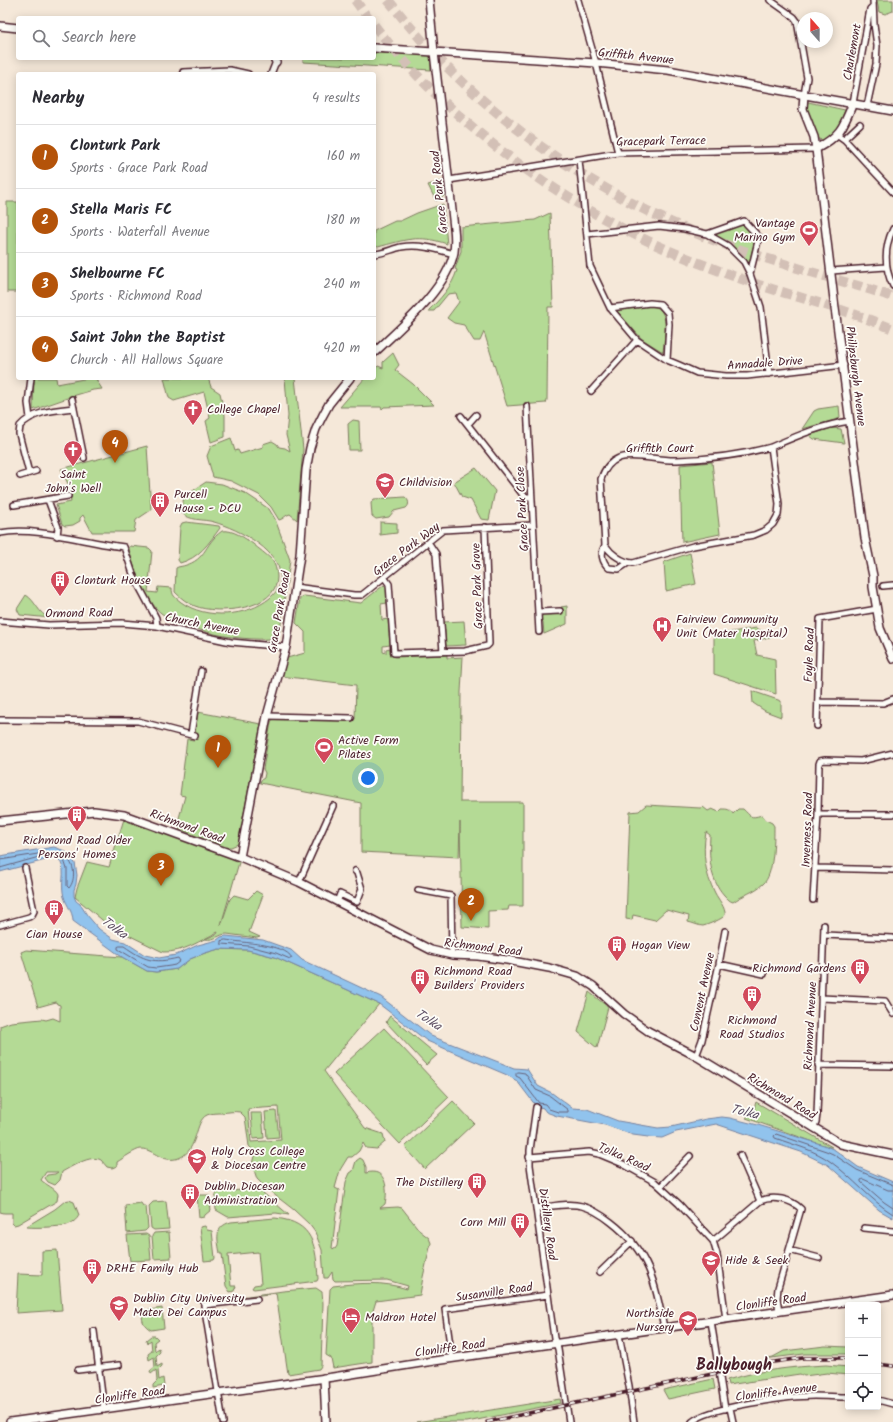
<!DOCTYPE html>
<meta charset="utf-8">
<style>
:root{--surface:#fff;--page:#f2f2f3;--text:#2b2b33;--muted:#7c7c81;--line:#e1e1e2;--accent:#b45309}
body{margin:0;font-family:Kalam,sans-serif;background:var(--page);color:var(--text)}
.controls{position:absolute;right:12px;bottom:12px;display:grid;overflow:hidden;border-radius:4px;box-shadow:0 2px 10px #0003}
.controls button{width:36px;height:36px;display:grid;place-items:center;padding:0;border:0;border-bottom:1px solid var(--line);background:var(--surface);color:var(--text);font:20px sans-serif}
.compass{position:absolute;left:797px;top:12px;width:36px;height:36px;border-radius:50%;background:var(--surface);box-shadow:0 2px 10px #0003;rotate:339deg}
.you{position:absolute;left:368px;top:778px;width:14px;height:14px;margin:-10px;border:3px solid #fff;border-radius:50%;background:#1a73e8;box-shadow:0 0 0 6px #1a73e833}
.badge{display:grid;place-items:center;width:26px;height:26px;border-radius:50%;background:var(--accent);color:#fff;font-size:13px;font-weight:700}
.pin{position:absolute;translate:-50% -33px;filter:drop-shadow(0 1px 2px #0008)}
.pin::after{content:'';position:absolute;top:21px;width:14px;height:12px;background:inherit;clip-path:polygon(0 0,100% 0,50% 100%)}
.list{margin:0;padding:0;list-style:none}
h2{display:flex;justify-content:space-between;align-items:center;height:52px;margin:0;padding:0 16px;font-size:17px}
h2 small{font-size:13px;font-weight:400;color:var(--muted)}
.list li{display:grid;grid-template-columns:26px 1fr auto;gap:12px;align-items:center;box-sizing:border-box;height:64px;padding:0 16px;border-top:1px solid var(--line)}
.list b{display:block;font-size:15px;white-space:nowrap}
.list p{margin:0;font-size:13px;white-space:nowrap;color:var(--muted)}
.list em{font-size:13px;font-style:normal;color:var(--muted)}
.icon{flex:none;width:22px;height:22px;fill:none;stroke:currentColor;stroke-width:2;stroke-linecap:round;stroke-linejoin:round}
.map{position:relative;flex:none;width:893px;height:1422px;overflow:hidden}
.search{position:absolute;background:var(--surface);box-shadow:0 2px 10px #0003;left:16px;top:16px;width:360px;height:44px;display:flex;align-items:center;gap:10px;box-sizing:border-box;padding:0 14px;border-radius:4px;color:var(--muted);font-size:15px}
.panel{position:absolute;background:var(--surface);box-shadow:0 2px 10px #0003;left:16px;top:72px;width:360px;height:308px;border-radius:4px}
.map>svg:first-child{display:block}
</style>
<div class="map">
<svg width="893" height="1422" viewBox="0 0 893 1422">
<rect width="100%" height="100%" fill="#f5e8d9"/>
<filter id="ink" filterUnits="userSpaceOnUse"><feTurbulence type="fractalNoise" baseFrequency=".025" numOctaves="2"/><feDisplacementMap in="SourceGraphic" scale="8" xChannelSelector="R" yChannelSelector="G"/><feConvolveMatrix kernelMatrix="1 2 1 2 8 2 1 2 1" color-interpolation-filters="sRGB"/></filter>
<g filter="url(#ink)">
<!-- green -->
<path fill="#b4da95" stroke="#7f7c60" fill-rule="evenodd" d="M877 0H893V11L885 14 879 12Z
M374 53 431 55V70L303 62V58H374Z
M808 102 845 110 837 129 823 140 819 139C814 128 806 114 806 103Z
M442 181 444 196 436 201 428 185Z
M7 202H18V292H7Z
M443 204 447 244C418 234 405 240 378 247L374 246V231L395 221H400L417 213Z
M550 213 553 307H548L547 400 546 403 507 406 484 332 480 341H474L464 325 454 323 447 318 459 302 456 293 448 294 434 311H428C440 299 452 287 457 270L455 269 461 251V227L535 220Z
M743 224 756 237 749 263C738 251 727 242 713 234Z
M647 306C649 306 653 306 656 307 670 312 664 340 663 352L642 339 616 310Z
M393 353 399 365 395 370 413 384 434 405 384 407 382 409 381 407H340L365 378H374V370L378 366 383 368V362Z
M34 378H56L57 384 89 378H95L102 389 93 390 76 395 33 410Z
M164 378H208L211 387 220 393 225 415V437L211 442 206 421 210 418 204 392 174 401 169 398Z
M285 378H295L303 449 297 520 290 514C285 515 284 519 279 520L271 507 259 495 231 481 213 477 207 456 211 446 231 438 235 451 238 450 240 454 263 447V444L272 441 277 444 279 447 285 448 290 451 286 435 288 416Z
M839 406 840 417 838 419 802 429 814 411 818 409Z
M353 420 359 421 360 450H349L348 424Z
M832 428 841 429 844 443 814 439 809 435Z
M147 446 151 510 136 520 134 532H92L83 515 80 518V521L73 525 65 526 62 524 56 505 71 502 67 487 69 486 61 469Z
M712 462 720 534 682 542 680 465Z
M476 468 495 491 489 520 481 519 471 500 462 497 454 482Z
M206 482 222 484 245 493 269 509 275 519 290 560 280 631 276 637 273 638C267 640 261 639 255 639 228 638 202 633 178 621 172 619 166 617 161 613 147 602 132 566 129 548L130 546 149 548 152 551 148 592 157 593 158 587 172 588C172 596 175 597 181 602 206 620 247 617 270 598 274 594 279 589 280 583 286 552 238 529 214 522 204 519 189 521 182 513L184 493 191 492Z
M405 497C409 500 410 505 406 508L394 511 389 517 376 519 372 516 371 503 374 499Z
M186 522 219 526 220 528C208 544 199 558 180 563L178 560 180 527 182 523Z
M380 522 397 523V533L380 535Z
M222 531C232 529 245 538 253 544 259 549 266 554 272 560 275 564 277 571 277 577 278 610 217 615 195 606 187 603 181 598 175 592L176 568 178 567C208 562 202 545 222 531Z
M690 553 696 584 666 591 664 562Z
M384 585 387 588V603L381 604 382 620 388 619 390 645 383 646V652L386 653V649L390 648V653L395 657 447 655V658L463 657 461 692 460 802H523V906H509L508 910 488 911V929L462 927 460 822 459 857 361 852V803L260 783 261 780 264 778 265 773 263 769 271 722 274 718 355 719 356 685 280 676 287 658 305 653V632L296 623 300 598 304 596 361 603Z
M26 595C36 601 38 614 50 618L20 615 17 609Z
M567 606V624L544 634 543 622 541 620 542 615 546 613 561 615V607Z
M464 621 466 645 446 646 444 622Z
M756 628 771 635V637L754 641 757 655 775 659 776 694 714 674V635Z
M752 691 781 701V717L765 711 753 703Z
M198 712 261 724 241 829 238 844 231 847H224L179 829V818L185 796 180 795 187 739 194 740Z
M646 805 700 808 703 807 708 811 712 809 719 812 722 809C727 809 730 809 733 814L738 809H743C751 816 749 819 762 815L766 820 772 823 774 826C774 840 774 875 763 884 754 892 743 895 733 902 729 901 727 898 724 895 709 878 709 856 710 835L706 832C702 853 705 874 715 893 718 899 726 908 725 915 723 919 707 925 703 926 699 926 693 923 688 922L689 916 666 910 655 920 633 915 632 920 626 919 630 812 639 811Z
M124 819 240 859 221 925 230 899 234 895 248 899 256 891 263 895 249 932 260 937 257 938C247 937 237 935 227 934 219 934 215 941 205 939L217 934 218 932C201 940 183 953 163 952L108 925 75 897 77 888 87 862 109 867Z
M219 949 248 950 275 957 379 1004 324 1071 365 1128 383 1134 385 1142 377 1149 366 1148 363 1143 359 1151 352 1157H348L340 1170 335 1188 339 1190 332 1248 335 1249 337 1246 346 1182 350 1173 353 1171 356 1161 360 1158 363 1160 366 1167V1173C387 1167 388 1190 385 1204L380 1208 398 1207 402 1208 420 1231 429 1238 431 1243 423 1277 420 1295 376 1301 372 1314V1362L333 1368 331 1358 326 1355 330 1289 333 1286C358 1283 383 1281 407 1289L408 1286 387 1280 335 1281 333 1279 332 1272 328 1278H324L322 1250 315 1232 309 1224 294 1210 267 1189 257 1179 252 1164 255 1152 249 1146 245 1117 240 1112C234 1111 228 1112 222 1113 217 1113 211 1113 207 1115 194 1121 199 1150 179 1158 162 1164 154 1149 141 1149 136 1149 122 1159 117 1162V1166L112 1168 107 1167C105 1165 103 1162 101 1160 91 1154 71 1167 62 1172L60 1180 55 1185 48 1182 45 1178 47 1175 55 1174 58 1172H46L41 1180C46 1185 55 1188 58 1194L57 1201 18 1224 14 1225 12 1223V1213H4L0 1212V1026L11 1022 42 1019 46 1020 53 1018 60 1021V1005L57 1004 56 1002 38 1007 21 952 26 950 122 957 147 971 156 972 177 969 190 959 205 953ZM278 1107 281 1140 251 1142 248 1109Z
M589 992 608 1007 597 1048 578 1032Z
M390 1016 437 1055 426 1065 386 1022Z
M384 1028 449 1097 400 1144 334 1074Z
M453 1101 474 1123 425 1169 405 1147Z
M756 1102 832 1147H828L746 1118 753 1111Z
M276 1111 279 1137 267 1138 265 1112Z
M251 1113H262L264 1138 253 1139Z
M254 1189 262 1192 289 1215 276 1213 228 1217 216 1210 215 1197 217 1192Z
M197 1195H209L211 1210 205 1215 204 1217 199 1218Z
M69 1200 74 1202 79 1215C77 1220 72 1223 67 1225 57 1227 37 1228 27 1227V1226L55 1209 65 1201Z
M166 1201 169 1229 154 1230 151 1228 149 1206 153 1202Z
M141 1203 143 1206H146L148 1228 145 1231 127 1233 125 1205Z
M275 1218C314 1222 316 1246 318 1279L317 1281 254 1289 252 1288 254 1285 261 1284 258 1252 228 1255 231 1286H236L234 1291 230 1292 226 1286 222 1254H220C218 1240 213 1227 231 1222Z
M205 1226 207 1230 212 1231 215 1258 214 1260 204 1261 200 1227Z
M169 1232 171 1258 154 1259 152 1236 154 1233Z
M146 1234 149 1236 151 1260 130 1261 127 1235Z
M57 1250 62 1310 16 1313 18 1274 42 1275V1251Z
M316 1288 322 1292 323 1303 321 1366 319 1369 288 1374 276 1293 206 1302 283 1291Z
M162 1308 164 1328 151 1330C143 1325 141 1320 143 1311Z
M151 1336H155L158 1339 154 1342 155 1351 159 1348 160 1352 156 1356 157 1367 162 1364V1366L158 1370 159 1380 163 1378 164 1386 153 1388V1385L157 1381 156 1370 151 1374 150 1371 155 1367 154 1357 149 1360 148 1354 152 1351 151 1340 147 1343 146 1340Z
M825 1346 848 1347V1354H804L764 1359 773 1357 784 1351Z
M826 1365 848 1367V1375L827 1373 804 1376 800 1374 793 1375 728 1385 727 1380C760 1370 791 1367 826 1365Z
M713 1379 715 1389 668 1399 663 1390Z
M560 1399 561 1403 467 1422H416Z"/>
<!-- water -->
<path fill="#91c3ed" stroke="#75819f" d="M54 847 65 851 75 863 77 875 76 884 74 890V896L76 901 80 904 87 915 99 929 113 939 125 942 145 955 159 958 176 955 198 945 217 940 221 937 226 936 263 940 291 950 302 960 381 997 431 1036 514 1068 527 1069 538 1086 552 1093 572 1108 587 1109 618 1121 658 1128 671 1127 706 1119 722 1117 730 1118 758 1125 824 1145 835 1150 858 1167 893 1182V1218L879 1210 828 1165 801 1152 716 1124 676 1132 662 1138 648 1137 633 1135 605 1125 557 1116 546 1112 543 1108 536 1106 517 1081 507 1075 427 1041 379 1004 275 957 248 950 219 949 205 953 190 959 177 969 156 972 147 971 122 957 73 921C73 910 64 903 63 892 61 878 67 870 58 858H53L0 872V856Z"/>
<g fill="none" stroke-linecap="round" stroke-linejoin="round">
<!-- shore -->
<path stroke="#666179" stroke-width="1" d="M66 858C75 863 76 880 69 888L67 886V869L64 860Z
M0 860 38 854 40 855 39 857 0 868
M226 940C241 943 284 943 292 958L290 959 276 953 249 946 221 944V941Z
M120 946H124C144 960 153 964 178 958L180 961 175 965 170 966 156 968 148 967 118 949V947Z
M518 1072 525 1073 536 1090 550 1096 568 1110V1112H558L549 1109 545 1104 539 1103 520 1078 516 1076V1074Z
M893 1185 857 1170 833 1154 826 1151 776 1134 774 1136 775 1138C794 1145 815 1150 831 1162 853 1178 870 1200 893 1214
M893 1190H888L863 1179 861 1180V1182L884 1202 893 1208"/>
<!-- motorway-tunnel -->
<path stroke="#d3c0b6" stroke-width="10" stroke-dasharray="10 5" stroke-linecap="butt" d="M355 0 368 18
M388 0C407 23 426 47 448 68 521 140 608 198 703 236 748 254 795 267 841 281 858 286 876 291 893 297
M374 25C448 121 559 203 670 251 698 263 729 275 759 285 804 299 850 311 893 329"/>
<!-- minor casing -->
<g stroke="#4a1f2b" stroke-width="8">
<path id="minor" d="M578 0 596 63 618 153
M770 0 794 17 797 21 807 78 804 94
M183 72 230 70 248 74
M271 74 277 59
M853 103 870 9 873 6
M867 106 876 64 877 46 874 24 873 0
M838 135 845 140 893 192
M844 139 860 124
M579 160 590 266 610 308 637 340 667 360 679 365 697 373 726 376H747L844 365
M449 180 618 153 816 149
M893 229C884 247 884 268 893 286
M587 234 659 226 685 229 707 234 728 246 744 262 750 274 761 307 769 374
M707 234 744 221 759 237 750 274
M374 254C383 254 392 249 401 247 420 244 436 249 454 254
M831 271 886 267
M610 308 650 303 660 304 668 313 669 324 667 360
M591 391 637 340
M72 399 84 458
M527 406 539 632
M461 416 523 495 527 497H531
M30 418 28 403 31 378
M468 424 476 415
M771 447C741 455 708 459 677 460 659 461 635 453 619 458 609 462 604 470 601 479L605 545C611 554 622 562 633 563L693 546 754 535 766 530 773 524 778 515 779 504 771 447C797 436 822 425 850 421
M29 473 19 434 20 426C33 411 55 410 74 408
M20 476 36 471
M48 500 58 527 57 536
M14 505 68 496
M0 533C37 526 86 543 124 547L134 577 156 618 157 626 231 642 286 647
M428 542 436 554 443 652
M605 545C600 553 602 562 609 568L619 569 628 563
M384 577 389 584 394 653 465 651 487 646 489 644 485 527
M883 586 893 585
M295 587 354 595H362L443 530 533 525
M538 612 560 611
M0 621 49 625 122 623 157 626
M818 702 883 703 893 699
M267 716 351 718
M0 720 138 721 195 736
M817 726 820 619 877 609
M191 734 201 671
M818 814H893
M816 868 893 870
M299 882 333 806
M418 890 451 896 452 955
M813 900 818 814 819 764 820 761 825 760 861 761 893 753
M337 902 340 894 357 902 362 889 357 873 355 871
M0 925 29 917 32 915 34 911 25 868
M824 935 893 938
M719 964 764 974
M821 998 885 1001 893 1014
M696 1056 702 1040 719 964 725 931
M818 1065 893 1066
M536 1107 530 1150V1165L554 1338 558 1349 569 1422
M813 1128 816 1122 817 1115 824 925
M740 1155 760 1201
M529 1157 589 1152 599 1154 623 1164 655 1182 679 1204 713 1241 717 1254 726 1319
M661 1186 690 1156
M536 1208C551 1207 567 1202 582 1206 593 1209 602 1215 611 1222 649 1251 656 1284 664 1328
M864 1228 893 1231
M713 1241 760 1201C773 1195 791 1199 801 1209L778 1288 777 1298 779 1311
M789 1250 819 1258
M600 1272 632 1241
M711 1321 725 1409
M94 1331 104 1410
M619 1335 629 1386 634 1422
M452 1359 445 1309 548 1295
M78 1370 119 1365
M878 1400 893 1404
M730 1408 733 1422
M223 1422 204 1305 257 1299
M692 1422C708 1407 790 1396 814 1396 825 1396 837 1397 848 1397"/>
</g>
<!-- tertiary casing -->
<g stroke="#4a1f2b" stroke-width="10">
<path id="tertiary" d="M804 94 803 109 814 137 816 149 835 308 865 538 873 576V587L880 628 893 659
M816 149C840 136 843 128 853 103
M374 353C400 328 447 289 454 252 455 244 455 236 454 228L434 52 429 0
M0 821 94 811 124 815 240 857 299 882 431 950 452 955 478 956 507 960 549 968 577 976 593 986 624 1014 648 1031 696 1056 841 1144 893 1155
M240 857 267 716 286 647 300 555 306 470 310 448 316 429 323 415 329 404 350 378
M324 1378 326 1422"/>
</g>
<!-- secondary casing -->
<g stroke="#4a1f2b" stroke-width="10">
<path id="secondary" d="M0 26 18 28
M374 48 596 63 668 70 893 111
M274 58 276 62
M10 1422 333 1377 427 1362 893 1295"/>
</g>
<!-- minor -->
<use href="#minor" stroke="#fdfcf7" stroke-width="5"/>
<!-- tertiary -->
<use href="#tertiary" stroke="#fdfcf7" stroke-width="7"/>
<!-- secondary -->
<use href="#secondary" stroke="#fdfcf7" stroke-width="7"/>
<!-- rail casing -->
<g stroke="#4a1f2b" stroke-width="3.5">
<path id="rail" d="M878 1364 893 1366
M487 1422 759 1364 803 1358H848"/>
</g>
<!-- rail -->
<use href="#rail" stroke="#fdfcf7" stroke-width="2" stroke-dasharray="6" stroke-linecap="butt"/>
</g>
</g>
<!-- icons -->
<defs>
<g id="stadium-pin" transform="scale(1)"><path d="M0 17L-7.5 6A9.5 9.5 0 1 1 7.5 6Z" fill="#d1495b" stroke="#fdfcf7"/><path d="M0-5a6.5 5 0 1 0 0 10a6.5 5 0 1 0 0-10ZM-3.5-1.8h7v3.6h-7Z" fill="#fff"/></g>
<g id="church-pin" transform="scale(1)"><path d="M0 17L-7.5 6A9.5 9.5 0 1 1 7.5 6Z" fill="#d1495b" stroke="#fdfcf7"/><path d="M-1.2-6h2.4v3.5h3.3v2.4h-3.3V6h-2.4V-.1h-3.3v-2.4h3.3Z" fill="#fff"/></g>
<g id="school-pin" transform="scale(1)"><path d="M0 17L-7.5 6A9.5 9.5 0 1 1 7.5 6Z" fill="#d1495b" stroke="#fdfcf7"/><path d="M0-5L7-2L0 1L-7-2ZM-4 1L0 2.5L4 1V4Q0 6-4 4Z" fill="#fff"/></g>
<g id="building-pin" transform="scale(1)"><path d="M0 17L-7.5 6A9.5 9.5 0 1 1 7.5 6Z" fill="#d1495b" stroke="#fdfcf7"/><path d="M-4-6H4V6H1V3H-1V6H-4ZM-2.5-4.3h1.7v1.8h-1.7ZM.8-4.3h1.7v1.8H.8ZM-2.5-1h1.7V.8h-1.7ZM.8-1h1.7V.8H.8Z" fill="#fff"/></g>
<g id="hospital-pin" transform="scale(1)"><path d="M0 17L-7.5 6A9.5 9.5 0 1 1 7.5 6Z" fill="#d1495b" stroke="#fdfcf7"/><path d="M-5-5h3v3.5h4V-5h3V5h-3V1.5h-4V5h-3Z" fill="#fff"/></g>
<g id="university-pin" transform="scale(1)"><path d="M0 17L-7.5 6A9.5 9.5 0 1 1 7.5 6Z" fill="#d1495b" stroke="#fdfcf7"/><path d="M0-5L7-2L0 1L-7-2ZM-4 1L0 2.5L4 1V4Q0 6-4 4Z" fill="#fff"/></g>
<g id="hotel-pin" transform="scale(1)"><path d="M0 17L-7.5 6A9.5 9.5 0 1 1 7.5 6Z" fill="#d1495b" stroke="#fdfcf7"/><path d="M-6-4.5h1.5V1H6V5H4.5V3h-9V5H-6ZM-4 0a1.8 1.8 0 1 1 3.6 0ZM.5 0V-2.5h3Q6-2.5 6 0Z" fill="#fff"/></g>
</defs>
<g fill-rule="evenodd">
<use href="#stadium-pin" x="809" y="230"/>
<use href="#church-pin" x="193" y="409"/>
<use href="#church-pin" x="73" y="450"/>
<use href="#school-pin" x="385" y="482"/>
<use href="#building-pin" x="160" y="501"/>
<use href="#building-pin" x="60" y="580"/>
<use href="#hospital-pin" x="662" y="626"/>
<use href="#stadium-pin" x="324" y="747"/>
<use href="#building-pin" x="77" y="815"/>
<use href="#building-pin" x="54" y="909"/>
<use href="#building-pin" x="617" y="945"/>
<use href="#building-pin" x="860" y="968"/>
<use href="#building-pin" x="420" y="978"/>
<use href="#building-pin" x="752" y="995"/>
<use href="#university-pin" x="197" y="1158"/>
<use href="#building-pin" x="477" y="1182"/>
<use href="#building-pin" x="190" y="1193"/>
<use href="#building-pin" x="520" y="1222"/>
<use href="#school-pin" x="711" y="1260"/>
<use href="#building-pin" x="92" y="1268"/>
<use href="#university-pin" x="119" y="1305"/>
<use href="#hotel-pin" x="351" y="1317"/>
<use href="#school-pin" x="688" y="1320"/>
</g>
<g text-anchor="middle" stroke-width="3.5" stroke-linejoin="round" paint-order="stroke">
<!-- street labels -->
<g font-size="12" fill="#4a1f2b" stroke="#fdfcf7">
<text transform="translate(852 52) rotate(-80)" y="4">Charlemont</text>
<text transform="translate(636 56) rotate(6)" y="4">Griffith Avenue</text>
<text transform="translate(661 141) rotate(-1)" y="4">Gracepark Terrace</text>
<text transform="translate(439 192) rotate(-96)" y="4">Grace Park Road</text>
<text transform="translate(765 363) rotate(-4)" y="4">Annadale Drive</text>
<text transform="translate(856 376) rotate(83)" y="4">Philipsburgh Avenue</text>
<text x="660" y="452">Griffith Court</text>
<text transform="translate(522 509) rotate(-93)" y="4">Grace Park Close</text>
<text transform="translate(406 549) rotate(-37)" y="4">Grace Park Way</text>
<text transform="translate(477 586) rotate(-92)" y="4">Grace Park Grove</text>
<text transform="translate(279 612) rotate(-80)" y="4">Grace Park Road</text>
<text transform="translate(79 613) rotate(-1)" y="4">Ormond Road</text>
<text transform="translate(202 624) rotate(11)" y="4">Church Avenue</text>
<text transform="translate(809 655) rotate(-88)" y="4">Foyle Road</text>
<text transform="translate(187 826) rotate(20)" y="4">Richmond Road</text>
<text transform="translate(807 830) rotate(-88)" y="4">Inverness Road</text>
<text transform="translate(483 947) rotate(7)" y="4">Richmond Road</text>
<text transform="translate(702 992) rotate(-78)" y="4">Convent Avenue</text>
<text transform="translate(810 1026) rotate(-87)" y="4">Richmond Avenue</text>
<text transform="translate(782 1096) rotate(31)" y="4">Richmond Road</text>
<text transform="translate(624 1157) rotate(24)" y="4">Tolka Road</text>
<text transform="translate(548 1224) rotate(82)" y="4">Distillery Road</text>
<text transform="translate(494 1292) rotate(-8)" y="4">Susanville Road</text>
<text transform="translate(771 1302) rotate(-8)" y="4">Clonliffe Road</text>
<text transform="translate(450 1348) rotate(-8)" y="4">Clonliffe Road</text>
<text transform="translate(776 1392) rotate(-7)" y="4">Clonliffe Avenue</text>
<text transform="translate(130 1395) rotate(-8)" y="4">Clonliffe Road</text>
</g>
<!-- poi labels -->
<g font-size="12" fill="#4a1f2b" stroke="#fdfcf7" text-anchor="start">
<text x="795" y="227" text-anchor="end">Vantage<tspan x="795" dy="14">Marino Gym</tspan></text>
<text x="207" y="413">College Chapel</text>
<text x="73" y="478" text-anchor="middle">Saint<tspan x="73" dy="14">John's Well</tspan></text>
<text x="399" y="486">Childvision</text>
<text x="174" y="498">Purcell<tspan x="174" dy="14">House - DCU</tspan></text>
<text x="74" y="584">Clonturk House</text>
<text x="676" y="623">Fairview Community<tspan x="676" dy="14">Unit (Mater Hospital)</tspan></text>
<text x="338" y="744">Active Form<tspan x="338" dy="14">Pilates</tspan></text>
<text x="77" y="844" text-anchor="middle">Richmond Road Older<tspan x="77" dy="14">Persons' Homes</tspan></text>
<text x="54" y="938" text-anchor="middle">Cian House</text>
<text x="631" y="949">Hogan View</text>
<text x="846" y="972" text-anchor="end">Richmond Gardens</text>
<text x="434" y="975">Richmond Road<tspan x="434" dy="14">Builders' Providers</tspan></text>
<text x="752" y="1024" text-anchor="middle">Richmond<tspan x="752" dy="14">Road Studios</tspan></text>
<text x="211" y="1155">Holy Cross College<tspan x="211" dy="14">&amp; Diocesan Centre</tspan></text>
<text x="463" y="1186" text-anchor="end">The Distillery</text>
<text x="204" y="1190">Dublin Diocesan<tspan x="204" dy="14">Administration</tspan></text>
<text x="506" y="1226" text-anchor="end">Corn Mill</text>
<text x="725" y="1264">Hide &amp; Seek</text>
<text x="106" y="1272">DRHE Family Hub</text>
<text x="133" y="1302">Dublin City University<tspan x="133" dy="14">Mater Dei Campus</tspan></text>
<text x="674" y="1317" text-anchor="end">Northside<tspan x="674" dy="14">Nursery</tspan></text>
<text x="365" y="1321">Maldron Hotel</text>
</g>
<!-- water labels -->
<g font-size="13" font-style="italic" fill="#5f5065" stroke="#fdfcf7">
<text transform="translate(115 927) rotate(36)" y="5">Tolka</text>
<text transform="translate(429 1019) rotate(33)" y="5">Tolka</text>
<text transform="translate(745 1111) rotate(14)" y="5">Tolka</text>
</g>
<!-- district labels -->
<g font-size="16" font-weight="bold" fill="#4a1f2b" stroke="#fdfcf7">
<text x="734" y="1370">Ballybough</text>
</g>
</g>
</svg>
<div class="controls">
<button>+</button>
<button>−</button>
<button><svg class="icon" aria-label="locate" viewBox="0 0 24 24"><circle cx="12" cy="12" r="6"/><path d="M12 2v4M12 18v4M2 12h4M18 12h4"/></svg></button>
</div>
<svg class="compass" viewBox="-18 -18 36 36"><path d="M0-13l5 13h-10z" fill="#e53935"/><path d="M0 13l5-13h-10z" fill="#7c7c81"/></svg>
<div class="you"></div>
<div class="pin badge" style="left:218px;top:768px">1</div>
<div class="pin badge" style="left:471px;top:921px">2</div>
<div class="pin badge" style="left:161px;top:886px">3</div>
<div class="pin badge" style="left:115px;top:463px">4</div>
<div class="search"><svg class="icon" aria-label="search" viewBox="0 0 24 24"><circle cx="10" cy="10" r="6"/><path d="M15 15l6 6"/></svg>Search here</div>
<section class="panel">
<h2>Nearby<small>4 results</small></h2>
<ul class="list">
<li><span class="badge">1</span><div><b>Clonturk Park</b><p>Sports · Grace Park Road</p></div><em>160 m</em></li>
<li><span class="badge">2</span><div><b>Stella Maris FC</b><p>Sports · Waterfall Avenue</p></div><em>180 m</em></li>
<li><span class="badge">3</span><div><b>Shelbourne FC</b><p>Sports · Richmond Road</p></div><em>240 m</em></li>
<li><span class="badge">4</span><div><b>Saint John the Baptist</b><p>Church · All Hallows Square</p></div><em>420 m</em></li>
</ul>
</section>
</div>
